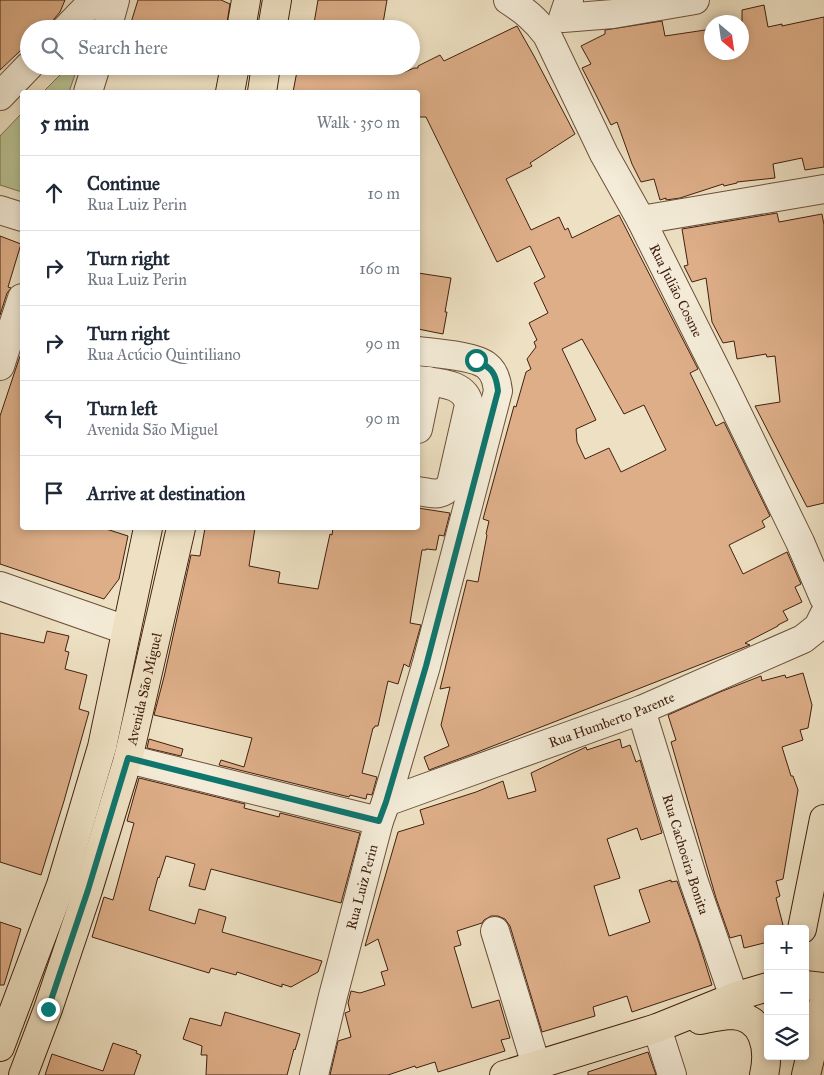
<!DOCTYPE html>
<meta charset="utf-8">
<style>
:root{--surface:#fff;--page:#f6f6f7;--text:#1f2937;--muted:#747a83;--line:#e0e1e3}
body{margin:0;font-family:"IM FELL Great Primer",serif;background:var(--page);color:var(--text)}
.controls{position:absolute;right:15px;bottom:15px;display:grid;overflow:hidden;border-radius:5px;box-shadow:0 2px 8px #0003}
.controls button{width:45px;height:45px;display:grid;place-items:center;padding:0;border:0;border-bottom:1px solid var(--line);background:var(--surface);color:var(--text);font:25px sans-serif}
.compass{position:absolute;left:704px;top:15px;width:45px;height:45px;border-radius:50%;background:var(--surface);box-shadow:0 2px 8px #0003;rotate:151deg}
.stop{position:absolute;width:15px;height:15px;margin:-11px;border:4px solid #0f766e;border-radius:50%;background:#fff}
.stop.end{background:#0f766e;border-color:#fff;box-shadow:0 1px 5px #0008}
.list{margin:0;padding:0;list-style:none}
h2{display:flex;justify-content:space-between;align-items:center;height:65px;margin:0;padding:0 20px;font-size:21px}
h2 small{font-size:16px;font-weight:400;color:var(--muted)}
.list li{display:grid;grid-template-columns:32px 1fr auto;gap:15px;align-items:center;box-sizing:border-box;height:75px;padding:0 20px;border-top:1px solid var(--line)}
.list b{display:block;font-size:19px;white-space:nowrap}
.list p{margin:0;font-size:16px;white-space:nowrap;color:var(--muted)}
.list em{font-size:16px;font-style:normal;color:var(--muted)}
.icon{flex:none;width:28px;height:28px;fill:none;stroke:currentColor;stroke-width:2;stroke-linecap:round;stroke-linejoin:round}
.map{position:relative;flex:none;width:824px;height:1075px;overflow:hidden}
.search{position:absolute;background:var(--surface);box-shadow:0 2px 8px #0003;left:20px;top:20px;width:400px;height:55px;display:flex;align-items:center;gap:12px;box-sizing:border-box;padding:0 18px;border-radius:28px;color:var(--muted);font-size:19px}
.panel{position:absolute;background:var(--surface);box-shadow:0 2px 8px #0003;left:20px;top:90px;width:400px;height:440px;border-radius:5px}
.map>svg:first-child{display:block}
</style>
<div class="map">
<svg width="824" height="1075" viewBox="0 0 824 1075">
<rect width="100%" height="100%" fill="#eee1c3"/>
<filter id="stains"><feTurbulence type="fractalNoise" baseFrequency=".004" numOctaves="4"/><feColorMatrix values="0 0 0 0 .2 0 0 0 0 .09 0 0 0 0 .02 0 0 0 .5 -.17"/></filter>
<radialGradient id="worn" r=".72"><stop offset=".6" stop-color="#630" stop-opacity="0"/><stop offset="1" stop-color="#630" stop-opacity=".3"/></radialGradient>
<!-- green -->
<path fill="#b9c293" stroke="#7d7150" d="M69 66H78L69 92H43Z
M22 113V192L0 185V136Z"/>
<!-- building -->
<path fill="#ddae88" stroke="#41200e" fill-rule="evenodd" d="M0 0H65L60 12 54 19 51 25V29H29V46L20 51 0 70Z
M138 0H221L230 4 226 29H129Z
M318 0H387L382 29H313Z
M764 5 768 27 782 24V26L824 17V167L805 170 802 158 773 164 775 178 737 182V183L724 186 723 184 680 198 666 200V198L660 200 654 179 641 182 632 164 617 122 611 125 594 91 582 68 591 64 581 46 605 34V30L662 21 665 36 712 29V52H742V10Z
M517 26 534 56 575 134 530 163 532 166 506 179 531 230 559 217 565 230 568 228 572 238 619 215 698 369 690 373 716 426 724 422 770 516 762 521 765 527 729 545 743 574 787 552 801 584 795 587 802 602 783 611 788 620 778 625V626L745 643 750 645 475 753 429 770 424 757 449 746 441 725 450 687 440 689 467 580 478 582 487 535 486 534 489 521 483 519 514 406 516 407 526 372 531 369 527 359 536 347 534 342 537 340 529 323 548 313 534 283 545 277 530 246 497 262 426 117H418V92H293L298 66H398L402 73 414 68H418V66L440 55 444 61ZM582 339 624 414 644 405 666 450 621 472 609 448 585 459 577 442 576 429 596 420 562 349Z
M777 213 779 222 822 214 824 225V503L807 507 755 406 780 402 775 356 767 357 766 354 737 359 734 341 723 343 712 322 706 278 692 282 684 266 688 265 682 229Z
M0 236 21 244 8 287 11 288 7 293 0 315Z
M418 273 451 278 445 312H447L443 334 418 329Z
M20 356 22 357V528H103L128 536 119 579 104 599 0 564V416Z
M418 508 450 513 444 536 439 535 436 550 426 549V550H422L410 623 421 625 409 667 404 664 398 684 388 681 378 726H375L374 728H373L362 773 377 777 372 795 367 794 366 799 350 795 349 797 219 765 221 760 244 767 252 738 154 715 164 677 191 555 200 556 205 528H255L249 566 280 572 278 583 318 589 330 534 332 535 333 528H418Z
M47 631 69 636 65 651 69 652 65 669 87 675 79 709 89 712 64 801 41 875 0 862V633L44 643Z
M803 673 812 705 808 728 800 730 803 740 782 747 791 776H793L798 790 783 879 776 881 780 896 776 898 783 925 779 926V929H768V942L744 948 741 935 730 938 716 898 671 742 676 740 668 715 720 692 761 676 762 681 785 675 786 678Z
M149 739 183 749 181 756 147 748Z
M620 739 622 748 630 745 636 762 640 760 662 833 641 840 637 828 607 839 620 878 594 886 609 936 650 922 639 890 671 880V882L677 881 699 943 712 985 632 1012 627 996 593 1007 595 1016 542 1032 510 926 505 919 498 916H491L484 920 482 923 457 931 461 945 454 947 472 1008 499 1000 510 1038 501 1040 505 1051 438 1072 435 1062 416 1068 415 1066 388 1075H330L338 1041 351 1037 345 1013 350 1011 348 1003 351 991 360 993 385 985 381 972 388 970 378 939 365 946 398 832 424 824 420 810 476 792 503 781 508 799 536 791 531 773 586 747 587 750Z
M139 778 245 804 244 808 279 817 280 813 360 833 341 903 211 869 205 890 189 886 195 864 166 856 159 878 158 877 149 910 195 924 199 909 226 917 222 932 322 961 318 972 291 987 282 984V987L237 972 236 975 211 968 209 973 92 937 104 897 113 900 134 823 127 821Z
M0 922 21 929 4 985H0Z
M225 1012 300 1034 295 1050 294 1049 287 1075H206L207 1055H201L202 1046 183 1039 190 1018 221 1026Z
M113 1043 137 1051 136 1053 141 1055 134 1075H45L52 1054 103 1071Z
M648 1052 656 1075H588V1072Z"/>
<g fill="none" stroke-linecap="round" stroke-linejoin="round">
<!-- minor casing -->
<g stroke="#6c503b" stroke-width="30">
<g id="minor">
<path id="s1" d="M508 0C525 11 535 19 547 35L604 154 641 220 725 388 800 542 824 598"/>
<path d="M569 0 563 18 613 14 695 0"/>
<path d="M66 29 94 0"/>
<path d="M107 29 115 0"/>
<path d="M88 92 96 66"/>
<path d="M0 96 29 66"/>
<path d="M0 210 22 217"/>
<path d="M641 220 824 189"/>
<path d="M0 366 22 298"/>
<path d="M418 380C436 383 466 382 469 405L451 484C442 498 431 493 418 491"/>
<path d="M418 429 428 381"/>
<path d="M0 586 126 630"/>
<path id="s2" d="M641 710 694 882 734 997"/>
<path d="M128 759 379 821"/>
<path id="s3" d="M386 802 641 710 803 639 818 627 824 615"/>
<path d="M495 931 536 1065"/>
<path d="M657 1028 672 1075"/>
<path id="s4" d="M314 1075 333 996 379 821 386 802 426 666 498 391C497 382 495 372 487 366 476 356 434 353 418 351"/>
</g>
</g>
<!-- major casing -->
<g stroke="#41200e" stroke-width="30">
<g id="major">
<path d="M241 29 246 0"/>
<path d="M272 29 277 0"/>
<path d="M230 92 235 66"/>
<path d="M262 92 266 66"/>
<path d="M802 929 824 819"/>
<path d="M805 985 824 987"/>
<path d="M700 1020C710 1018 722 1015 732 1015 764 1016 770 1049 764 1075"/>
<path d="M0 1047 61 885 102 747 148 528"/>
<path id="s5" d="M23 1075 48 1009 88 890 128 759 181 528"/>
<path d="M504 1075 657 1028 734 997 768 987"/>
</g>
</g>
<!-- highway casing -->
<g stroke="#41200e" stroke-width="30">
<path id="highway" d="M806 1075 824 1000"/>
</g>
<!-- minor -->
<use href="#minor" stroke="#f4ecd8" stroke-width="28"/>
<!-- major -->
<use href="#major" stroke="#eee1c3" stroke-width="28"/>
<!-- highway -->
<use href="#highway" stroke="#eee1c3" stroke-width="28"/>
</g>
<g fill="none" stroke-linecap="round" stroke-linejoin="round">
<!-- route -->
<path stroke="#0f766e" stroke-width="6" d="M48 1009 88 890 128 758 379 821 386 802 426 666 498 391C496 373 492 368 476 360"/>
</g>
<g text-anchor="middle" stroke-width="4.5" stroke-linejoin="round" paint-order="stroke">
<!-- street labels -->
<g font-size="14" fill="#41200e" stroke="#f4ecd8">
<text dy="5" stroke="none"><textPath href="#s1" startOffset="339">Rua Julião Cosme</textPath></text>
<text dy="5" stroke="none"><textPath href="#s5" startOffset="405">Avenida São Miguel</textPath></text>
<text dy="5" stroke="none"><textPath href="#s3" startOffset="240">Rua Humberto Parente</textPath></text>
<text dy="5" stroke="none"><textPath href="#s2" startOffset="151">Rua Cachoeira Bonita</textPath></text>
<text dy="5" stroke="none"><textPath href="#s4" startOffset="194">Rua Luiz Perin</textPath></text>
</g>
</g>
<rect width="100%" height="100%" filter="url(#stains)"/>
<rect width="100%" height="100%" fill="url(#worn)"/>
</svg>
<div class="controls">
<button>+</button>
<button>−</button>
<button><svg class="icon" aria-label="layers" viewBox="0 0 24 24"><path d="M12 4l9 5-9 5-9-5zM3 14l9 5 9-5"/></svg></button>
</div>
<svg class="compass" viewBox="-18 -18 36 36"><path d="M0-13l5 13h-10z" fill="#e53935"/><path d="M0 13l5-13h-10z" fill="#747a83"/></svg>
<div class="stop" style="left:476px;top:360px"></div>
<div class="stop end" style="left:48px;top:1009px"></div>
<div class="search"><svg class="icon" aria-label="search" viewBox="0 0 24 24"><circle cx="10" cy="10" r="6"/><path d="M15 15l6 6"/></svg>Search here</div>
<section class="panel">
<h2>5 min<small>Walk · 350 m</small></h2>
<ul class="list">
<li><svg class="icon" aria-label="ahead" viewBox="0 0 24 24"><path d="M12 20V5M6 11l6-6 6 6"/></svg><div><b>Continue</b><p>Rua Luiz Perin</p></div><em>10 m</em></li>
<li><svg class="icon" aria-label="right" viewBox="0 0 24 24"><path d="M7 20v-9h11M14 6l5 5-5 5"/></svg><div><b>Turn right</b><p>Rua Luiz Perin</p></div><em>160 m</em></li>
<li><svg class="icon" aria-label="right" viewBox="0 0 24 24"><path d="M7 20v-9h11M14 6l5 5-5 5"/></svg><div><b>Turn right</b><p>Rua Acúcio Quintiliano</p></div><em>90 m</em></li>
<li><svg class="icon" aria-label="left" viewBox="0 0 24 24"><path d="M17 20v-9H6M10 6l-5 5 5 5"/></svg><div><b>Turn left</b><p>Avenida São Miguel</p></div><em>90 m</em></li>
<li><svg class="icon" aria-label="arrive" viewBox="0 0 24 24"><path d="M6 21V4h12l-3 4 3 4H6"/></svg><div><b>Arrive at destination</b></div></li>
</ul>
</section>
</div>
